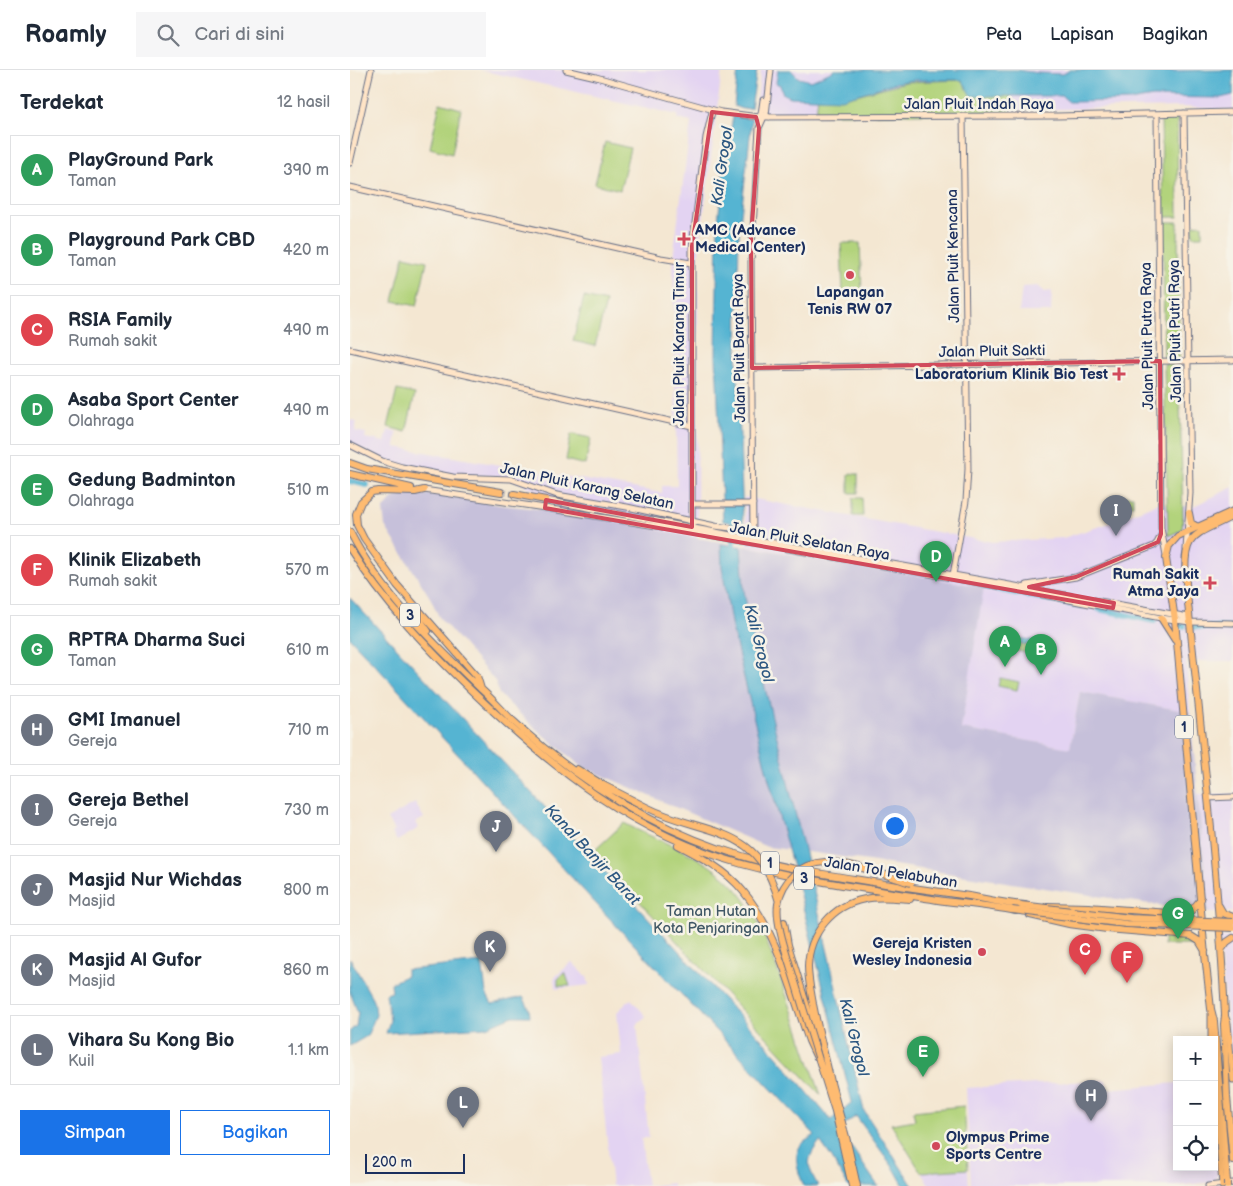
<!DOCTYPE html>
<html lang="id">
<meta charset="utf-8">
<style>
:root{--surface:#fff;--page:#f6f6f7;--text:#1f2937;--muted:#747a83;--line:#e0e1e3;--accent:#1a73e8}
body{margin:0;font-family:"Balsamiq Sans",sans-serif;background:var(--page);color:var(--text)}
.controls{position:absolute;right:15px;bottom:15px;display:grid;overflow:hidden;border-radius:0px;box-shadow:0 2px 12px #0003}
.controls button{width:45px;height:45px;display:grid;place-items:center;padding:0;border:0;border-bottom:1px solid var(--line);background:var(--surface);color:var(--text);font:25px sans-serif}
.scale{position:absolute;left:15px;bottom:12px;width:100px;box-sizing:border-box;padding-left:5px;border:2px solid #1b2f5e;border-top:0;font-size:14px;line-height:18px;white-space:nowrap;color:#1b2f5e;-webkit-text-stroke:4px #f7f3e8;paint-order:stroke}
.you{position:absolute;left:544px;top:755px;width:18px;height:18px;margin:-12px;border:4px solid #fff;border-radius:50%;background:#1a73e8;box-shadow:0 0 0 8px #1a73e833}
.badge{display:grid;place-items:center;width:32px;height:32px;border-radius:50%;background:var(--accent);color:#fff;font-size:16px;font-weight:700}
.pin{position:absolute;translate:-50% -41px;filter:drop-shadow(0 1px 2px #0008)}
.pin::after{content:'';position:absolute;top:26px;width:18px;height:15px;background:inherit;clip-path:polygon(0 0,100% 0,50% 100%)}
.list{margin:0;padding:0;list-style:none}
h2{display:flex;justify-content:space-between;align-items:center;height:65px;margin:0;padding:0 20px;font-size:21px}
h2 small{font-size:16px;font-weight:400;color:var(--muted)}
.list li{display:grid;grid-template-columns:32px 1fr auto;gap:15px;align-items:center;box-sizing:border-box;height:70px;margin:0 10px 10px;padding:0 10px;border:1px solid var(--line);border-radius:0px}
.list b{display:block;font-size:19px;white-space:nowrap}
.list p{margin:0;font-size:16px;white-space:nowrap;color:var(--muted)}
.list em{font-size:16px;font-style:normal;color:var(--muted)}
.actions{display:flex;gap:10px;padding:15px 20px}
.actions a{flex:1;padding:11px 0;border:1px solid var(--accent);border-radius:0px;text-align:center;font-size:18px;color:var(--accent)}
.actions .main{background:var(--accent);color:#fff}
.icon{flex:none;width:28px;height:28px;fill:none;stroke:currentColor;stroke-width:2;stroke-linecap:round;stroke-linejoin:round}
.map{position:relative;flex:none;width:883px;height:1116px;overflow:hidden}
header{display:flex;align-items:center;gap:30px;box-sizing:border-box;height:70px;padding:0 25px;background:var(--surface);border-bottom:1px solid var(--line)}
header strong{font-size:24px}
nav{display:flex;gap:28px;margin-inline-start:auto;font-size:18px}
.search{width:350px;height:45px;background:var(--page);display:flex;align-items:center;gap:12px;box-sizing:border-box;padding:0 18px;border-radius:0px;color:var(--muted);font-size:19px}
main{display:flex}
aside{flex:1;background:var(--surface)}
.map>svg:first-child{display:block}
</style>
<header>
<strong>Roamly</strong>
<div class="search"><svg class="icon" aria-label="search" viewBox="0 0 24 24"><circle cx="10" cy="10" r="6"/><path d="M15 15l6 6"/></svg>Cari di sini</div>
<nav><a>Peta</a><a>Lapisan</a><a>Bagikan</a></nav>
</header>
<main>
<aside>
<h2>Terdekat<small>12 hasil</small></h2>
<ul class="list">
<li><span class="badge" style="background:#2e9e5b">A</span><div><b>PlayGround Park</b><p>Taman</p></div><em>390 m</em></li>
<li><span class="badge" style="background:#2e9e5b">B</span><div><b>Playground Park CBD</b><p>Taman</p></div><em>420 m</em></li>
<li><span class="badge" style="background:#e0444e">C</span><div><b>RSIA Family</b><p>Rumah sakit</p></div><em>490 m</em></li>
<li><span class="badge" style="background:#2e9e5b">D</span><div><b>Asaba Sport Center</b><p>Olahraga</p></div><em>490 m</em></li>
<li><span class="badge" style="background:#2e9e5b">E</span><div><b>Gedung Badminton</b><p>Olahraga</p></div><em>510 m</em></li>
<li><span class="badge" style="background:#e0444e">F</span><div><b>Klinik Elizabeth</b><p>Rumah sakit</p></div><em>570 m</em></li>
<li><span class="badge" style="background:#2e9e5b">G</span><div><b>RPTRA Dharma Suci</b><p>Taman</p></div><em>610 m</em></li>
<li><span class="badge" style="background:#6b7280">H</span><div><b>GMI Imanuel</b><p>Gereja</p></div><em>710 m</em></li>
<li><span class="badge" style="background:#6b7280">I</span><div><b>Gereja Bethel</b><p>Gereja</p></div><em>730 m</em></li>
<li><span class="badge" style="background:#6b7280">J</span><div><b>Masjid Nur Wichdas</b><p>Masjid</p></div><em>800 m</em></li>
<li><span class="badge" style="background:#6b7280">K</span><div><b>Masjid Al Gufor</b><p>Masjid</p></div><em>860 m</em></li>
<li><span class="badge" style="background:#6b7280">L</span><div><b>Vihara Su Kong Bio</b><p>Kuil</p></div><em>1.1 km</em></li>
</ul>
<div class="actions"><a class="main">Simpan</a><a>Bagikan</a></div>
</aside>
<div class="map">
<svg width="883" height="1116" viewBox="0 0 883 1116">
<rect width="100%" height="100%" fill="#f7f3e8"/>
<filter id="ink" filterUnits="userSpaceOnUse"><feTurbulence type="fractalNoise" baseFrequency=".02" numOctaves="2"/><feDisplacementMap in="SourceGraphic" scale="10" xChannelSelector="R" yChannelSelector="G"/><feConvolveMatrix kernelMatrix="1 2 1 2 8 2 1 2 1" color-interpolation-filters="sRGB"/></filter>
<filter id="wash" filterUnits="userSpaceOnUse"><feTurbulence type="fractalNoise" baseFrequency=".0096" numOctaves="4" result="noise"/><feDisplacementMap in="SourceGraphic" scale="20" xChannelSelector="R" yChannelSelector="G"/><feGaussianBlur stdDeviation="1.12" result="paint"/><feColorMatrix in="noise" values="0 0 0 0 0 0 0 0 0 0 0 0 0 0 0 0 0 1.4 0 .05"/><feComposite in="paint" operator="in"/></filter>
<g filter="url(#wash)">
<rect width="100%" height="100%" fill="#f4e7d2"/>
<!-- built -->
<path fill="#e3d3f2" d="M130 0H372L348 190 347 468 211 441 199 428 157 406 104 405 38 392 0 373V350L7 351 5 361 16 363 15 368 35 372 38 360 47 363 45 377 312 423V416H327L323 188 341 52 327 49 328 45Z
M411 0H883V40L835 37 405 44Z
M688 216 695 222 702 221 701 242H669L672 217Z
M883 417V591H836L840 642 730 622 720 678 611 659 633 517 397 476 394 427 642 472 713 468 754 455 808 433 842 437Z
M848 724H883V842L859 843Z
M65 733 74 748 65 753 69 758 47 771 42 763 45 761 37 749Z
M883 867V1014L869 868Z
M222 892 237 907 239 915 206 919 204 910 206 906Z
M281 929 296 946 287 955 299 1068H291L297 1116 323 1113V1116H262L248 987 271 984 267 942Z
M756 1010 757 1019 827 1013V1097H864V1051L868 1104 866 1108 862 1112 825 1116H621L616 1018Z
M618 1099 619 1116H580L571 1102Z"/>
<!-- industrial -->
<path fill="#c6c0da" d="M59 423 99 426 150 435 211 441 347 468 634 517 611 659 720 678 730 622 840 642 859 843 466 783 417 777 231 696 186 659 149 624 145 611 89 547 81 529 35 456 33 440 43 428Z"/>
<!-- green -->
<path fill="#b2d37c" stroke="#66816d" d="M612 10 661 26V44H466L468 25 502 26 556 12Z
M90 33 111 39 102 84 80 78Z
M811 47H827L828 147H813Z
M255 72 280 78 270 120 245 114Z
M813 152H828L829 290H814Z
M852 154V166H843V155Z
M510 173 512 225H493L491 173Z
M54 186 77 191 67 236 43 231Z
M234 227 256 232 245 276 223 271Z
M814 294H829L833 446 832 460 818 466Z
M47 320 65 324 56 362 38 357Z
M221 364 241 368 235 395 216 390Z
M499 404H508V423H499Z
M761 426H783V435H761Z
M503 428H512L513 446H503Z
M669 573 682 576V575L691 576 690 580 693 581 692 585 666 581Z
M650 608 669 612 667 620 648 616Z
M274 753C305 770 340 780 368 802 404 829 416 870 431 910 445 948 457 987 471 1025L243 782Z
M814 866C824 867 841 864 845 875H814Z
M215 902 220 916H208V909Z
M614 1036 618 1099 571 1102 541 1054 565 1050 563 1041Z"/>
<!-- water -->
<path fill="#54b4d2" stroke="#387298" d="M388 0H407L401 38 392 39 384 36Z
M428 0H441L449 8 461 11 485 0H665L689 3 713 4 720 0H764L772 2 883 0V25L870 28 803 27 779 31 719 32 712 26H621L612 10H564L545 13 492 29 440 27 433 24 430 15 426 13Z
M383 47 402 49 389 162 387 278 393 455 373 451 366 286 368 152 373 100Z
M371 474 391 477 394 521 401 560 460 804 514 1041 563 1116H554L545 1100 506 1046 489 1059 528 1116H498L482 1088 470 1071C455 1091 457 1095 468 1116H454C449 1104 442 1087 451 1075 454 1071 461 1068 465 1065L273 863 0 568V528L425 984 481 1050 502 1032 444 801 416 699 381 553 372 497Z
M668 568 695 572 693 581H690V576L683 575 682 576 669 573 668 576H665Z
M0 888 21 926 25 936 26 945 17 966 0 976V961L6 956 8 943 0 922Z
M132 892 136 923 142 934 173 927 179 938 180 946H163L137 957 36 963 40 950 36 924 42 922 41 913 56 906V900Z"/>
<g fill="none" stroke-linecap="round" stroke-linejoin="round">
<!-- river -->
<path stroke="#54b4d2" stroke-width="6" d="M0 411 17 415
M383 446V483
M637 517 731 536
M749 539 804 551
M830 556H834
M844 557 883 558"/>
</g>
</g>
<g filter="url(#ink)">
<g fill="none" stroke-linecap="round" stroke-linejoin="round">
<!-- highway-tunnel -->
<path stroke="#c9c2bb" stroke-width="6" stroke-dasharray="6 3" stroke-linecap="butt" d="M151 422 164 424"/>
<!-- secondary casing -->
<g stroke="#676f87" stroke-width="7">
<path id="secondary" d="M216 0 246 7 371 42 409 47 707 46 883 42
M834 43 840 423 836 479
M807 44 811 458 816 485
M409 47 411 44 413 30
M419 47 416 45 421 0
M0 93 21 0
M0 117 311 188 341 193
M0 279 342 356
M402 298 883 290
M0 375 32 391 52 397 103 407 161 409 207 425 277 437 365 456 404 461
M74 420 195 438 337 461 663 519 811 548 840 552 883 553
M196 432V430L392 467 839 547
M342 434H403
M342 457V176L356 67 362 42
M403 469 401 192 409 58 414 47
M603 505 616 431 618 399 613 46
M677 515 726 507 804 476 807 473 811 465
M858 728 883 727
M858 1116 883 1113"/>
</g>
<!-- primary casing -->
<g stroke="#676f87" stroke-width="7">
<path id="primary" d="M861 943V970
M875 945 878 953 883 1010
M864 997 872 1116"/>
</g>
<!-- highway casing -->
<g stroke="#676f87" stroke-width="8">
<path id="highway" d="M0 393 17 399 151 422
M0 404 61 418
M74 420 65 422 29 421 22 422 11 432 6 444 7 455 14 469 47 515 127 606 131 619
M164 424 196 430
M839 443 841 453 848 457
M883 446C843 467 832 462 836 513 850 657 868 800 875 945L874 954 877 1027 883 1091
M0 462C31 523 83 573 132 620 142 629 151 639 161 649 228 711 303 760 392 786 438 800 487 806 535 814 563 818 591 822 619 826 637 829 656 834 675 835
M0 479C34 533 78 579 124 623 203 699 284 764 392 794 458 812 527 820 595 831 618 834 642 836 666 841
M65 543 78 561
M811 548 825 570
M227 699 255 716 296 737
M328 775C351 787 376 800 393 821 426 860 442 923 459 971L466 986
M697 836 738 837 833 844 842 840 851 829
M869 836 873 843 883 847
M680 845 719 854 757 859 841 866 849 871 855 881
M434 852 438 875 466 966
M872 879 877 872 883 868
M469 990 485 1041 502 1116
M480 1009 496 1067 507 1116
M481 1012C475 986 468 960 463 934 461 922 458 909 458 896 459 864 482 835 515 829 529 826 545 828 560 829
M877 1112 864 951 861 939 855 885 825 550 816 488 819 476 828 466 883 441"/>
</g>
<!-- secondary -->
<use href="#secondary" stroke="#ffe4c6" stroke-width="5"/>
<!-- primary -->
<use href="#primary" stroke="#febb71" stroke-width="5"/>
<!-- highway -->
<use href="#highway" stroke="#febb71" stroke-width="6"/>
<!-- highway-bridge casing -->
<g stroke="#676f87" stroke-width="8" stroke-linecap="butt">
<path id="highway-bridge" d="M296 737C356 767 408 752 429 832
M671 835 781 848 883 852
M662 840 776 854 883 858
M469 990C460 961 451 931 442 902 437 885 425 852 428 834 432 810 451 793 475 792 498 791 538 806 561 813
M877 1112V1116"/>
</g>
<!-- highway-bridge -->
<use href="#highway-bridge" stroke="#febb71" stroke-width="6"/>
</g>
</g>
<!-- marked area -->
<path fill="none" stroke="#d1495b" stroke-width="4" stroke-linejoin="round" d="M362 42 406 47 409 58 401 168 402 298 810 291 811 464 808 472 726 507 679 517 764 533 763 538 195 438 196 430 342 457V176Z"/>
<!-- markers -->
<g fill="#d1495b" stroke="#f7f3e8" stroke-width="2">
<path d="M331.5 161.5h5v5h5v5h-5v5h-5v-5h-5v-5h5z"/>
<circle cx="500" cy="205" r="5"/>
<path d="M766.5 296.5h5v5h5v5h-5v5h-5v-5h-5v-5h5z"/>
<path d="M857.5 505.5h5v5h5v5h-5v5h-5v-5h-5v-5h5z"/>
<circle cx="632" cy="882" r="5"/>
<circle cx="586" cy="1076" r="5"/>
</g>
<g text-anchor="middle" stroke-width="5" stroke-linejoin="round" paint-order="stroke">
<!-- shield labels -->
<g fill="#f7f3e8" stroke="#5d6a87" stroke-width="1">
<rect x="50" y="533.5" width="20" height="23" rx="4"/>
<rect x="825" y="645.5" width="18" height="23" rx="4"/>
<rect x="411" y="781.5" width="18" height="23" rx="4"/>
<rect x="444" y="796.5" width="20" height="23" rx="4"/>
</g>
<g font-size="14" font-weight="bold" fill="#1b2f5e">
<text x="60" y="550">3</text>
<text x="834" y="662">1</text>
<text x="420" y="798">1</text>
<text x="454" y="813">3</text>
</g>
<!-- street labels -->
<g font-size="15" fill="#1b2f5e" stroke="#f7f3e8">
<text x="629" y="39">Jalan Pluit Indah Raya</text>
<text transform="translate(603 186) rotate(-91)" y="5">Jalan Pluit Kencana</text>
<text transform="translate(825 261) rotate(-91)" y="5">Jalan Pluit Putri Raya</text>
<text transform="translate(797 266) rotate(-91)" y="5">Jalan Pluit Putra Raya</text>
<text transform="translate(329 274) rotate(-90)" y="5">Jalan Pluit Karang Timur</text>
<text transform="translate(389 278) rotate(-91)" y="5">Jalan Pluit Barat Raya</text>
<text transform="translate(642 281) rotate(-1)" y="5">Jalan Pluit Sakti</text>
<text transform="translate(237 416) rotate(12)" y="5">Jalan Pluit Karang Selatan</text>
<text transform="translate(460 471) rotate(10)" y="5">Jalan Pluit Selatan Raya</text>
<text transform="translate(541 802) rotate(9)" y="5">Jalan Tol Pelabuhan</text>
</g>
<!-- poi labels -->
<g font-size="15" font-weight="bold" fill="#1b2f5e" stroke="#f7f3e8" text-anchor="end">
<text x="345" y="165" text-anchor="start">AMC (Advance<tspan x="345" dy="17">Medical Center)</tspan></text>
<text x="500" y="227" text-anchor="middle">Lapangan<tspan x="500" dy="17">Tenis RW 07</tspan></text>
<text x="758" y="309">Laboratorium Klinik Bio Test</text>
<text x="849" y="509">Rumah Sakit<tspan x="849" dy="17">Atma Jaya</tspan></text>
<text x="622" y="878">Gereja Kristen<tspan x="622" dy="17">Wesley Indonesia</tspan></text>
<text x="596" y="1072" text-anchor="start">Olympus Prime<tspan x="596" dy="17">Sports Centre</tspan></text>
</g>
<!-- park labels -->
<g font-size="15" fill="#415866" stroke="#f7f3e8">
<text x="361" y="846">Taman Hutan<tspan x="361" dy="17">Kota Penjaringan</tspan></text>
</g>
<!-- water labels -->
<g font-size="16" font-style="italic" fill="#2c5781" stroke="#f7f3e8">
<text transform="translate(371 96) rotate(-82)" y="6">Kali Grogol</text>
<text transform="translate(410 573) rotate(76)" y="6">Kali Grogol</text>
<text transform="translate(243 784) rotate(47)" y="6">Kanal Banjir Barat</text>
<text transform="translate(505 967) rotate(76)" y="6">Kali Grogol</text>
</g>
</g>
</svg>
<div class="controls">
<button>+</button>
<button>−</button>
<button><svg class="icon" aria-label="locate" viewBox="0 0 24 24"><circle cx="12" cy="12" r="6"/><path d="M12 2v4M12 18v4M2 12h4M18 12h4"/></svg></button>
</div>
<div class="scale">200 m</div>
<div class="you"></div>
<div class="pin badge" style="left:655px;top:597px;background:#2e9e5b">A</div>
<div class="pin badge" style="left:691px;top:605px;background:#2e9e5b">B</div>
<div class="pin badge" style="left:735px;top:905px;background:#e0444e">C</div>
<div class="pin badge" style="left:586px;top:512px;background:#2e9e5b">D</div>
<div class="pin badge" style="left:573px;top:1007px;background:#2e9e5b">E</div>
<div class="pin badge" style="left:777px;top:913px;background:#e0444e">F</div>
<div class="pin badge" style="left:828px;top:869px;background:#2e9e5b">G</div>
<div class="pin badge" style="left:741px;top:1051px;background:#6b7280">H</div>
<div class="pin badge" style="left:766px;top:466px;background:#6b7280">I</div>
<div class="pin badge" style="left:146px;top:782px;background:#6b7280">J</div>
<div class="pin badge" style="left:140px;top:902px;background:#6b7280">K</div>
<div class="pin badge" style="left:113px;top:1058px;background:#6b7280">L</div>
</div>
</main>
